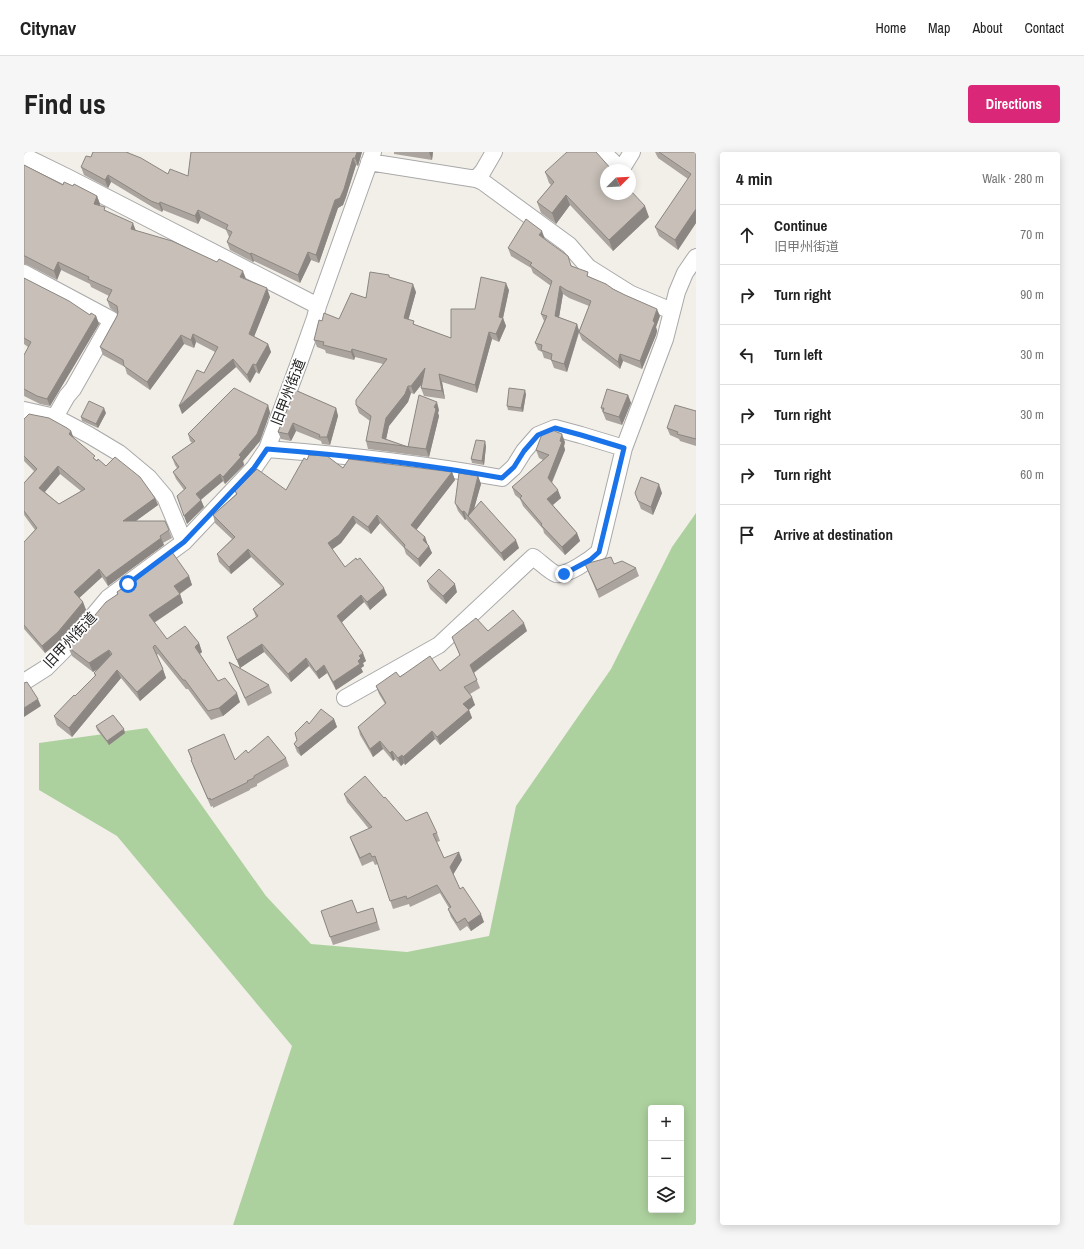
<!DOCTYPE html>
<meta charset="utf-8">
<style>
:root{--surface:#fff;--page:#f6f6f6;--text:#222;--muted:#767676;--line:#e0e0e0;--accent:#db2777}
body{margin:0;font-family:"Archivo Narrow","Noto Sans JP",sans-serif;background:var(--page);color:var(--text)}
.controls{position:absolute;right:12px;bottom:12px;display:grid;overflow:hidden;border-radius:4px;box-shadow:0 2px 10px #0003}
.controls button{width:36px;height:36px;display:grid;place-items:center;padding:0;border:0;border-bottom:1px solid var(--line);background:var(--surface);color:var(--text);font:20px sans-serif}
.compass{position:absolute;left:576px;top:12px;width:36px;height:36px;border-radius:50%;background:var(--surface);box-shadow:0 2px 10px #0003;rotate:66deg}
.stop{position:absolute;width:12px;height:12px;margin:-9px;border:3px solid #1a73e8;border-radius:50%;background:#fff}
.stop.end{background:#1a73e8;border-color:#fff;box-shadow:0 1px 4px #0008}
.list{margin:0;padding:0;list-style:none}
h2{display:flex;justify-content:space-between;align-items:center;height:52px;margin:0;padding:0 16px;font-size:17px}
h2 small{font-size:13px;font-weight:400;color:var(--muted)}
.list li{display:grid;grid-template-columns:26px 1fr auto;gap:12px;align-items:center;box-sizing:border-box;height:60px;padding:0 16px;border-top:1px solid var(--line)}
.list b{display:block;font-size:15px;white-space:nowrap}
.list p{margin:0;font-size:13px;white-space:nowrap;color:var(--muted)}
.list em{font-size:13px;font-style:normal;color:var(--muted)}
.icon{flex:none;width:22px;height:22px;fill:none;stroke:currentColor;stroke-width:2;stroke-linecap:round;stroke-linejoin:round}
.map{position:relative;flex:none;width:672px;height:1073px;overflow:hidden;border-radius:4px}
header{display:flex;align-items:center;gap:24px;box-sizing:border-box;height:56px;padding:0 20px;background:var(--surface);border-bottom:1px solid var(--line)}
header strong{font-size:19px}
nav{display:flex;gap:22px;margin-inline-start:auto;font-size:14px}
.intro{display:flex;align-items:center;justify-content:space-between;box-sizing:border-box;height:96px;padding:0 24px}
h1{margin:0;font-size:28px}
.button{padding:10px 18px;border-radius:4px;background:var(--accent);color:#fff;font-size:14px;font-weight:700}
main{display:flex;gap:24px;padding:0 24px}
aside{flex:1;background:var(--surface);border-radius:4px;box-shadow:0 2px 10px #0003}
.map>svg:first-child{display:block}
</style>
<header>
<strong>Citynav</strong>
<nav><a>Home</a><a>Map</a><a>About</a><a>Contact</a></nav>
</header>
<div class="intro"><h1>Find us</h1><a class="button">Directions</a></div>
<main>
<div class="map">
<svg width="672" height="1073" viewBox="0 0 672 1073">
<rect width="100%" height="100%" fill="#f2efe9"/>
<!-- forest -->
<path fill="#add19e" fill-rule="evenodd" d="M672 361V1073H209L268 894 93 684 15 638V591L123 576 242 744 287 792 383 800 465 784 492 654 587 517 648 395ZM627 956H657V1058H627Z"/>
<g fill="none" stroke-linecap="round" stroke-linejoin="round">
<!-- street casing -->
<g stroke="#a9a9a9" stroke-width="18">
<path id="street" d="M579 0 597 18 608 0
M0 4 43 25 294 154
M345 10 452 27 459 30 545 93 564 115 607 142 648 159
M452 27 459 19 470 0
M0 121 88 168 49 237 43 244 31 265
M0 258 31 265 65 283 95 301 125 326 141 345 160 390
M243 297C321 303 400 312 478 326L490 315 500 299 514 283 531 276 557 283 600 296
M0 530 22 516 44 494 84 446 160 390 230 316 243 297 275 211 291 166 294 154 349 0
M321 546 415 493 509 405C515 409 526 420 532 422 542 425 567 407 575 400L600 296 641 187 653 140 661 121 672 105"/>
</g>
<!-- street -->
<use href="#street" stroke="#fff" stroke-width="16"/>
</g>
<!-- wall -->
<path fill="#aba49e" fill-rule="evenodd" d="M69 0H105L104 1 144 22 164 24 338 0 334 14 332 13 322 45 319 53 314 56 295 111 287 108 276 131 230 109 229 110 206 98 203 90 205 85 202 78 177 66 174 72 139 58 138 60 130 56 87 30 84 36 60 23 57 15 67 5Z
M370 0H409L408 8 370 2Z
M631 0H672V71L654 98 635 84 631 75 664 27 634 6Z
M0 13 39 33 49 34 73 44 76 52 75 54 111 78 222 128 246 145 230 184 244 192 247 200 235 222 232 220 226 231 212 215 158 262 191 200 172 190 170 196 160 192 126 238 103 222 101 215 79 203 76 195 93 164 94 162 86 156 83 148 85 144 67 135 66 132 37 118 33 128 4 113 0 112Z
M521 20 625 65 589 99 546 53 532 72 517 61 513 50 527 33 525 31Z
M521 87 548 114 566 125 589 137 636 164 632 175 633 179 632 183 618 217 599 209 596 217 558 188 555 181 543 220 530 216 527 208 520 206 518 200 514 198 511 191 520 169 517 162 527 134 509 121 507 116 487 104 484 96ZM539 142 545 146 565 154 555 179 553 172 535 165Z
M366 125 392 140 384 167 391 173 427 186 451 157 485 138 479 166 482 174 475 190 468 187 453 241 418 230 421 247 400 244 397 236 398 232 390 242 387 241 384 250 365 274 362 287 384 295 415 258 414 261 415 264 405 305 344 297 342 289 346 269 335 261 332 253 359 212 331 205 330 208 302 201 301 198 293 195 290 188 298 169 315 167Z
M0 126 66 163 72 164 75 172 26 254 16 252 0 244V203L4 195 0 192Z
M271 238 312 256 314 264 306 293 298 292 297 289 272 279 267 289 257 287 254 280Z
M502 242 499 260 484 258 483 254Z
M604 243 607 251 598 273 582 268 577 256Z
M244 253 246 261 236 289 219 309 220 313 201 332 199 329 177 348 180 355 163 372 160 338 152 327 149 320 153 316 151 313 148 305 168 291 166 289 164 282Z
M672 259V294L656 289 655 287 646 283 643 276Z
M82 261 74 276 58 269 57 265Z
M0 267 47 279 49 286 72 308 82 314 131 346 134 353 112 369 145 378 148 386 139 391 140 393 84 434 78 425 55 446 59 450 62 458 37 488 21 501 0 477V390L11 378 0 363V331L10 319 0 309ZM36 322 57 339 35 352 21 340Z
M541 290 540 294 541 298 528 331 537 346 529 353 553 381 556 389 541 403 520 381 519 377 499 354 496 347 491 343 488 335 519 308 515 306 512 298Z
M462 294 460 313 448 311 447 307Z
M283 308 319 316 428 320 431 328 392 378 401 385 403 392 408 401 396 415 382 402 380 396 356 371 347 382 332 371 317 391 308 397 321 415 363 443 346 458 340 450 318 470 342 509 339 511 340 514 337 516 339 520 312 538 303 521 295 527 285 514 267 530 240 500 216 516 203 485 232 465 229 457 257 434 227 405 207 422 195 410 193 402 208 387 191 371 189 363 212 342 211 339 262 338Z
M454 324 457 332 450 356 495 396 480 409 442 367 441 368 434 359 431 351Z
M611 341H638L629 363 617 357Z
M561 412H590L612 416 615 424 575 446Z
M165 424 168 433 156 442 159 451 130 471 143 487 175 491 178 500 176 502 194 529 216 550 199 564 187 568 164 537H162L134 502 133 503 142 526 116 549 97 526 48 585 33 573 30 564 51 544 71 524 70 521 74 517 69 520 48 504 44 495 93 442V440Z
M403 429 433 440 422 452 406 437Z
M464 479H503L450 521 456 536 446 542 451 553 445 558 448 566 416 593 411 587 381 613 380 611 377 614 371 607 369 609 359 597 349 605 336 583 334 575 361 552 355 542 352 534 376 525 416 519 436 504 428 485Z
M205 510 245 533 248 541 224 554Z
M310 567 313 575 277 604 273 600 270 592 285 572Z
M72 574 101 581 85 593 73 578Z
M164 598 211 608 224 601 262 606 265 614 233 632V634L226 637V638L189 656V654L187 655 170 616Z
M320 642 360 646 382 669 413 681 416 689 413 690 420 706 438 708 429 722 436 737 460 770 447 779 443 774 436 779 427 765 424 757 425 756 416 741 386 755 385 752 369 757 354 712 351 713 349 709 338 714 329 693 326 685 345 677 323 650Z
M349 756 356 778 309 793 297 759 333 761Z"/>
<!-- shaded-wall -->
<path fill="#8b8681" d="M333 0H338L334 14 331 6Z
M405 0H409L408 8Z
M329 6 332 13 322 45 319 53 314 56 295 111 292 103 311 48Z
M84 23 87 30 84 36 81 28Z
M542 43 546 53 532 72 528 61Z
M73 44 76 52 73 60 70 52Z
M136 50 139 58 138 60 135 52Z
M621 54 625 65 589 99 585 88Z
M672 57V71L654 98 651 88Z
M174 58 177 66 174 72 171 64Z
M109 71 112 79 107 77Z
M518 79 521 87 515 83Z
M284 100 287 108 276 131 274 123Z
M227 101 230 109 229 110 226 102Z
M34 110 37 118 33 128 30 119Z
M219 119 222 127 216 125Z
M482 131 485 138 479 166 482 174 475 190 472 182 475 165Z
M389 132 392 140 383 173 380 166Z
M536 134 539 142 534 171 531 164Z
M243 136 246 145 228 190 225 182Z
M633 157 636 164 632 175 633 179 632 183 618 217 616 209Z
M72 164 75 172 26 254 23 247Z
M553 172 555 179 543 220 540 212Z
M465 180 468 187 453 241 451 233Z
M169 182 172 190 170 196 167 188Z
M157 183 160 192 126 238 123 230Z
M244 192 247 200 235 222 232 213Z
M328 197 331 205 330 208 327 200Z
M596 202 599 209 596 217 594 210Z
M209 207 212 215 158 262 155 254Z
M229 212 232 220 226 231 223 223Z
M401 216 404 224 390 242 387 234Z
M415 222 418 230 421 247 418 239Z
M384 234 387 241 384 250 365 274 361 292 358 286 362 266Z
M501 238 502 242 499 260 497 256Z
M604 243 607 251 598 273 595 265Z
M413 250 415 258 414 261 415 264 405 305 402 297 410 255Z
M244 253 246 261 236 289 219 309 220 313 201 332 199 325 215 303Z
M80 256 82 261 74 276 72 272Z
M312 256 314 264 306 293 303 285Z
M269 271 272 279 267 289 264 282Z
M47 279 50 287 45 282Z
M538 282 541 290 540 294 541 298 526 334 524 326Z
M461 289 462 294 460 313 458 309Z
M34 314 36 322 18 343 15 336Z
M428 320 431 328 390 381 387 373Z
M196 322 199 329 175 349 172 342Z
M454 324 457 332 447 368 444 364 446 371 444 364Z
M635 332 638 341 629 363 627 355Z
M534 338 537 346 526 355 523 347Z
M131 346 134 353 102 376 99 369Z
M177 348 180 355 163 372 160 364Z
M440 359 442 367 441 368 438 360Z
M353 363 356 371 347 382 344 375Z
M329 364 332 371 317 391 306 399 304 391Z
M553 381 556 389 541 403 538 395Z
M401 385 404 393 399 388Z
M137 386 140 393 84 434 82 426Z
M492 388 495 396 480 409 477 401Z
M405 394 408 401 396 415 394 407Z
M224 397 227 405 207 422 205 415Z
M75 417 78 425 53 448 50 440Z
M165 424 168 433 153 443 150 434Z
M431 432 433 440 422 452 419 444Z
M360 436 363 443 346 458 343 450Z
M156 442 159 451 128 472 125 463Z
M337 443 340 450 316 472 313 464Z
M59 450 62 458 37 488 21 501 18 494Z
M500 471 503 479 449 521 446 513Z
M175 491 178 500 174 503 171 495Z
M238 492 240 500 216 516 213 508Z
M85 498 88 507 69 520 65 511Z
M339 501 342 509 339 511 340 514 337 516 339 520 312 538 309 530 334 509 335 504Z
M282 506 285 514 267 530 264 522Z
M300 513 303 521 295 527 292 520Z
M139 517 142 526 116 549 113 540Z
M93 518 97 526 48 585 45 576Z
M213 541 216 550 199 564 195 556Z
M448 545 451 553 442 560 439 552Z
M14 547 17 554 0 565V556Z
M445 558 448 566 416 593 413 585Z
M310 567 313 575 277 604 274 596Z
M100 577 101 581 85 593 83 589Z
M408 579 411 587 381 613 379 605Z
M356 589 359 597 349 605 346 597Z
M368 599 371 607 369 609 366 601Z
M378 603 380 611 377 614 374 606Z
M435 700 438 708 429 723 426 715Z
M457 762 460 770 447 779 444 771Z"/>
<!-- building -->
<path fill="#c7bfb8" stroke="#8b8681" fill-rule="evenodd" d="M69 0H102L117 6 144 22 146 17 164 24 167 0H333L331 6H329L320 37 316 46 311 48 292 103 284 100 274 123 227 101 226 102 203 90 208 80 202 77 204 73 174 58 171 64 136 50 135 52 127 49 84 23 81 28 57 15 62 4 67 5Z
M543 0H572L588 18H582V42H606V38L621 54 585 88 542 43 528 61 513 50 530 30 521 20Z
M635 0H672V57L651 88 631 75 667 22Z
M0 13 39 33 40 30 49 34 50 32 73 44 70 52 81 55 80 58 109 71 107 77 148 89 193 110 195 107 219 119 216 125 243 136 225 182 244 192 232 213 229 212 223 223 209 207 155 254 173 218 180 221 194 195 169 182 167 188 157 183 123 230 100 214 99 208 76 195 93 164 94 160 93 154 83 148 88 138 64 127 65 125 34 110 30 119 1 104H0Z
M502 67 518 79 515 83 544 104 547 114 564 120 563 124 582 132 589 137 601 143 633 157 629 169 631 171 629 175 616 209 596 202 594 210 555 180 567 149 542 138 536 134 531 164 553 172 540 212 527 208 528 202 517 198 518 193 511 191 523 164 517 162 528 129 506 113 508 111 484 96Z
M346 120 365 123V125L389 132 380 166 390 169 389 172 427 186V157H451L457 125 482 131 475 165 479 166 472 182 465 180 451 233 415 222 418 239 397 236 401 216 387 234H384L381 242 362 266 358 286 384 295 395 243 413 250 410 255 412 257 402 297 342 289 347 264 332 253V248L363 207 328 197 327 200 299 193 300 190 290 188 295 168 298 169 300 161 315 167 327 141 342 146Z
M0 126 45 149 66 163 67 161 72 164 23 247 13 244 0 237V203L7 190 0 186Z
M210 236 244 253 233 282 215 303 217 305 199 325 196 322 172 342 177 348 160 364 153 344 162 336 149 320 155 315 148 305 171 289 164 282Z
M485 236 501 238 497 256 483 254Z
M583 237 604 243 595 265 579 260 580 256H577Z
M271 238 312 256 303 285H295L296 283 269 271 264 282 254 280Z
M65 249 80 256 72 272 57 265Z
M651 253 672 259V287L653 282 654 280 643 276Z
M5 262 25 266 43 276 47 279 45 282 71 304 69 306 73 309 74 307 82 314 91 305 116 325 131 346 99 369H141L145 378 136 384 137 386 82 426 75 417 50 440 59 450 34 480 18 494 0 473V390L13 376 0 359V331L13 317 0 304V267ZM34 314 61 337 35 352 15 336Z
M528 278 538 282 536 289 538 290 524 326 534 338 523 347 553 381 538 395 517 373 518 372 496 346 498 344 488 335 525 303 512 298 518 282Z
M452 288 461 289 458 309 447 307Z
M285 303 303 304 319 316 325 307 428 320 387 373 401 385 399 388 405 394 394 407 380 395 381 393 353 363 344 375 329 364 315 383 304 391 321 415 332 406 333 408 336 406 360 436 343 450 337 443 313 464 339 501 335 504 337 506 334 509 336 512 309 530 300 513 292 520 282 506 264 522 238 492 213 508 203 485 234 464 229 457 260 432 224 397 205 415 193 402 211 385 189 363 213 342 211 339 233 317 262 338 280 306 283 308Z
M435 321 454 324 444 364 440 359 438 360 431 351Z
M617 325 635 332 627 355 614 349 611 341Z
M457 349 492 388 477 401 444 364Z
M148 400 165 424 150 434 156 442 125 463 143 487 161 474 175 491 171 495 194 529 201 526 213 541 195 556 184 559 161 528H159L131 493 129 495 139 517 113 540 93 518 45 576 30 564 50 543 51 544 72 523 70 521 88 502 85 498 65 511 44 495 82 450 94 442 93 440Z
M587 405 590 412 598 409 612 416 573 438 561 412Z
M415 417 431 432 419 444 403 429Z
M489 458 500 471 446 513 453 528 440 535 448 545 439 552 445 558 413 585 408 579 379 605 378 603 374 606 368 599 366 601 356 589 346 597 334 575 362 551 352 534 372 520 376 525 406 504 416 519 436 503 428 485 452 466 464 479Z
M205 510 245 533 221 546Z
M3 530 14 547 0 556V531Z
M297 557 310 567 274 596 270 592 273 588 271 581 283 569 285 572Z
M89 563 100 577 83 589 72 574Z
M200 582 211 608 222 598 224 601 244 584 262 606 230 624V626L223 629 224 630 187 648 186 646 184 647 167 608 168 607 164 598Z
M341 624 360 646 361 645 382 669 403 660 413 681 409 682 420 706 435 700 426 715 436 737 439 735 457 762 444 771 441 766 433 771 424 757 427 755 413 733 383 747 382 744 366 749 351 704 348 705 346 701 336 706 326 685 348 675 320 642Z
M328 748 333 761 349 756 353 770 306 785 297 759Z"/>
<g fill="none" stroke-linecap="round" stroke-linejoin="round">
<!-- route -->
<path stroke="#1a73e8" stroke-width="5" d="M104 432 160 390 230 316 243 297C321 303 400 312 478 326L490 315 500 299 514 283 531 276 557 283 600 296 575 400 566 408 540 422"/>
</g>
<g text-anchor="middle" stroke-width="3.5" stroke-linejoin="round" paint-order="stroke">
<!-- street labels -->
<g font-size="14" fill="#222" stroke="#fff">
<text transform="translate(264 240) rotate(-69)" y="5">旧甲州街道</text>
<text transform="translate(46 488) rotate(-47)" y="5">旧甲州街道</text>
</g>
</g>
</svg>
<div class="controls">
<button>+</button>
<button>−</button>
<button><svg class="icon" aria-label="layers" viewBox="0 0 24 24"><path d="M12 4l9 5-9 5-9-5zM3 14l9 5 9-5"/></svg></button>
</div>
<svg class="compass" viewBox="-18 -18 36 36"><path d="M0-13l5 13h-10z" fill="#e53935"/><path d="M0 13l5-13h-10z" fill="#767676"/></svg>
<div class="stop" style="left:104px;top:432px"></div>
<div class="stop end" style="left:540px;top:422px"></div>
</div>
<aside>
<h2>4 min<small>Walk · 280 m</small></h2>
<ul class="list">
<li><svg class="icon" aria-label="ahead" viewBox="0 0 24 24"><path d="M12 20V5M6 11l6-6 6 6"/></svg><div><b>Continue</b><p>旧甲州街道</p></div><em>70 m</em></li>
<li><svg class="icon" aria-label="right" viewBox="0 0 24 24"><path d="M7 20v-9h11M14 6l5 5-5 5"/></svg><div><b>Turn right</b></div><em>90 m</em></li>
<li><svg class="icon" aria-label="left" viewBox="0 0 24 24"><path d="M17 20v-9H6M10 6l-5 5 5 5"/></svg><div><b>Turn left</b></div><em>30 m</em></li>
<li><svg class="icon" aria-label="right" viewBox="0 0 24 24"><path d="M7 20v-9h11M14 6l5 5-5 5"/></svg><div><b>Turn right</b></div><em>30 m</em></li>
<li><svg class="icon" aria-label="right" viewBox="0 0 24 24"><path d="M7 20v-9h11M14 6l5 5-5 5"/></svg><div><b>Turn right</b></div><em>60 m</em></li>
<li><svg class="icon" aria-label="arrive" viewBox="0 0 24 24"><path d="M6 21V4h12l-3 4 3 4H6"/></svg><div><b>Arrive at destination</b></div></li>
</ul>
</aside>
</main>
